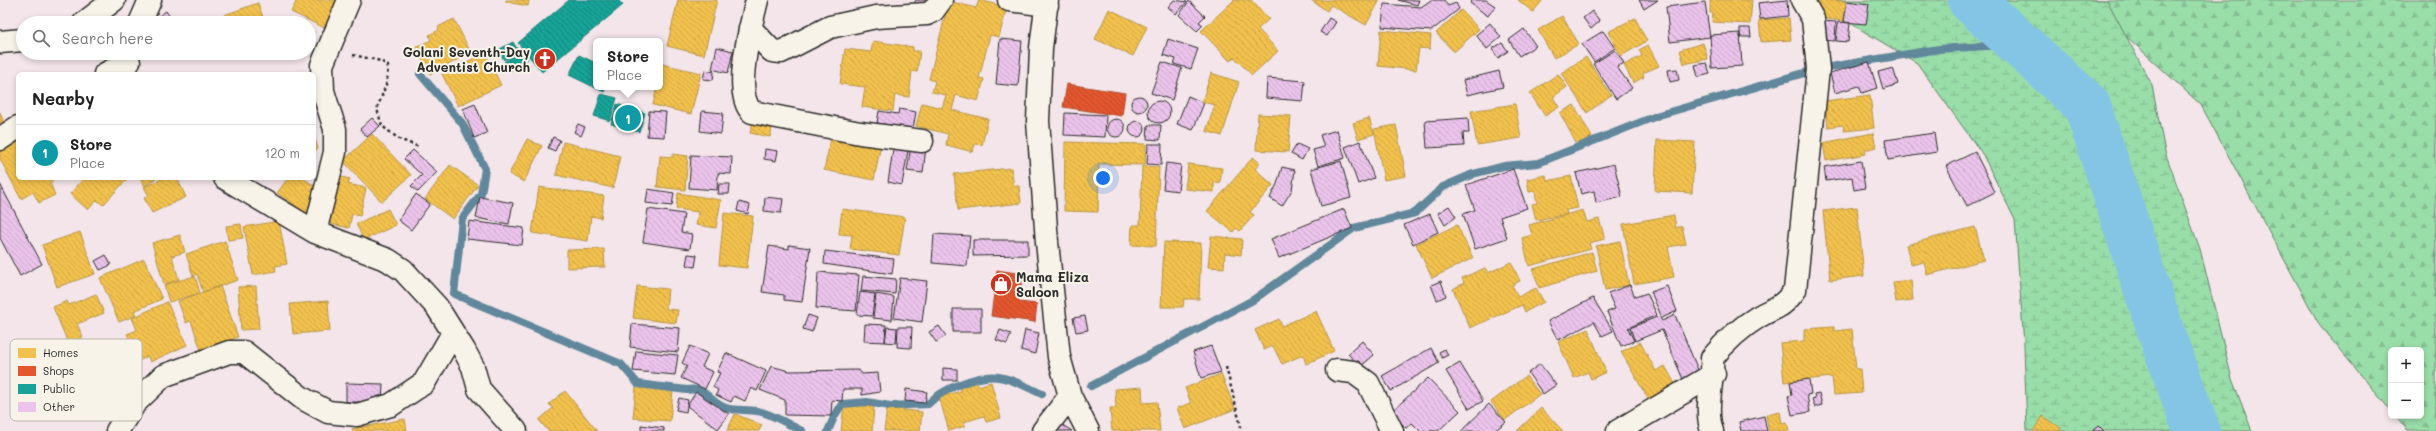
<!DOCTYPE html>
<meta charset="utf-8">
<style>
:root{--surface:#fff;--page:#f2f2f2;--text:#222;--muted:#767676;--line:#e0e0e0;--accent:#ea580c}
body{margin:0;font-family:Mali,sans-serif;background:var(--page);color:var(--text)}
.controls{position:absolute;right:12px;bottom:12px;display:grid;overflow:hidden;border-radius:6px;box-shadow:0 2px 6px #0003}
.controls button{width:36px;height:36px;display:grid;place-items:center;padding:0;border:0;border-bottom:1px solid var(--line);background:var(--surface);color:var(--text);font:20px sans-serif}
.you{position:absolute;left:1103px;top:178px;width:14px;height:14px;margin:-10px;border:3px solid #fff;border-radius:50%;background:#1a73e8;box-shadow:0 0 0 6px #1a73e833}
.badge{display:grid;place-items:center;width:26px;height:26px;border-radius:50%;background:var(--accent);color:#fff;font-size:13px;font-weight:700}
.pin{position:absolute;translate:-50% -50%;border:2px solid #fff;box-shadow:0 1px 4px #0006}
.popup{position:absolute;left:593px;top:38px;width:70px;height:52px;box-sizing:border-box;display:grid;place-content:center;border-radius:6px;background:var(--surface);filter:drop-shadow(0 1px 3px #0005);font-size:13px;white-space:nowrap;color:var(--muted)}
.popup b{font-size:15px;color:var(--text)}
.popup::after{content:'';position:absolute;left:50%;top:100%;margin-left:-8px;border:8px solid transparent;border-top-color:var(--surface)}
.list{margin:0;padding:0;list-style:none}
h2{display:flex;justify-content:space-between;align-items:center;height:52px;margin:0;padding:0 16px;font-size:17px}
h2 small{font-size:13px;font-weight:400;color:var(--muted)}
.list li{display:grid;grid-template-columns:26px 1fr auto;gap:12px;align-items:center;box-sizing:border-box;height:56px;padding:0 16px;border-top:1px solid var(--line)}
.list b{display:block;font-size:15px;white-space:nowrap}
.list p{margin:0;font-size:13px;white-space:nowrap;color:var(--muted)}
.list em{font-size:13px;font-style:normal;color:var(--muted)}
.icon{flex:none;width:22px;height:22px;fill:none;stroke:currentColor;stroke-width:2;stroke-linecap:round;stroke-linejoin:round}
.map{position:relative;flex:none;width:2436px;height:431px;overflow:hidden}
.search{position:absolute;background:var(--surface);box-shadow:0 2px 6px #0003;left:16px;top:16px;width:300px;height:44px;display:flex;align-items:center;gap:10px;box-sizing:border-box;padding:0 14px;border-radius:22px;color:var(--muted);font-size:15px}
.panel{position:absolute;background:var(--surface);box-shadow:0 2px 6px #0003;left:16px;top:72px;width:300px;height:108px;border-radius:6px}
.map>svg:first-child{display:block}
</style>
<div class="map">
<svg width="2436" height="431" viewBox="0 0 2436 431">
<defs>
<pattern id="forest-firs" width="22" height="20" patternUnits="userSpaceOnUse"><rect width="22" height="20" fill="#99dda9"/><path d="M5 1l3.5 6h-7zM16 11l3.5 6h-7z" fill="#84be92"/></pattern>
<pattern id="wetland-marsh" width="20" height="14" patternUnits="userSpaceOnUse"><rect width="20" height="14" fill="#99dda9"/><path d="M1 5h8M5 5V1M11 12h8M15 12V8" fill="none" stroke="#84be92"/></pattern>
<pattern id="homes-back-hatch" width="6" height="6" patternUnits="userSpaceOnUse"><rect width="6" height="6" fill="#f2c14e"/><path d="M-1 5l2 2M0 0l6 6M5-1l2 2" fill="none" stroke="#d0a644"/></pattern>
<pattern id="shops-back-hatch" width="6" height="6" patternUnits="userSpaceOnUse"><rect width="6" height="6" fill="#e4572e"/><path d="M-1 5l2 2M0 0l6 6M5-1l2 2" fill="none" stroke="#b94827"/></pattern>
<pattern id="public-back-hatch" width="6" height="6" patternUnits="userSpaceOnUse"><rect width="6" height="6" fill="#17a398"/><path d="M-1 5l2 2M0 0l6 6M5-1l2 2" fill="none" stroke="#15857c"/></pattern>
<pattern id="building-back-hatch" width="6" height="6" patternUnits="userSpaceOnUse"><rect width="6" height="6" fill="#ebc3eb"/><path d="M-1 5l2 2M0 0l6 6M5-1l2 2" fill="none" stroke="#caa8ca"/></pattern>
</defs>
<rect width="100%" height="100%" fill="#f3e5e9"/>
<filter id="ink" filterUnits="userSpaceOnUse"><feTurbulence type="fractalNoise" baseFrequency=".025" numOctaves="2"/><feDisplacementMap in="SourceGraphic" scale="8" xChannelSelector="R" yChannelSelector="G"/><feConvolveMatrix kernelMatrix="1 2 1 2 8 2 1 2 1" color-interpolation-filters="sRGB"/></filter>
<g filter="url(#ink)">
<!-- forest -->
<path fill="url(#forest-firs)" stroke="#62846a" d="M2087 0H2436V431H2408L2396 416H2421V350H2391V411L2320 326 2201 105Z"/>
<!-- wetland -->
<path fill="url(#wetland-marsh)" stroke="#62846a" d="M1811 0H2107L2152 85 2165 152 2200 249 2232 379 2252 431H2027L2024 345 2015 220 1983 155 1917 63Z"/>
<!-- homes -->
<path fill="url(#homes-back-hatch)" stroke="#b69444" d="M297 0H343L329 30 291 12Z
M506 0H529L528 6 506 2Z
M678 0H717L704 55 667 46Z
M979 0 1007 7 999 37 990 35 979 78 984 79 978 101 956 95 952 110 988 119 982 145 975 144 973 152 946 145 948 134 916 126 922 103 942 108 946 95 932 92 935 81 929 79 949 1 976 8Z
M1234 0H1251L1269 19 1258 29 1278 51 1252 75 1234 57 1230 61 1201 31Z
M1311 0H1380L1366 25 1331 5 1327 11Z
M1518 0H1543L1533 12Z
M1710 0H1752L1750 24 1712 22 1713 13H1710Z
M1819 0 1846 1 1844 21 1818 18Z
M258 3 265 23H227L224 15Z
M1109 9 1147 27 1133 56 1095 39Z
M1461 10 1479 29 1454 52 1436 33Z
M1562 16 1579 44 1554 58 1538 30Z
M1635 18 1647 41 1621 56 1608 32Z
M1789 18 1791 40 1761 42 1759 20Z
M454 19 471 53 430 74 416 47 431 40 429 35 439 30 438 27Z
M1381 30 1431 35 1430 49 1419 48 1416 70 1378 66Z
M873 41 913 47V51H920L917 72 912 71 909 97 895 95 893 111 862 107 865 87 840 84 845 49 871 52Z
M1703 43 1708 59 1684 64 1680 50Z
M1648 45 1659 66 1643 73 1644 77 1633 83 1624 65 1642 56 1639 50Z
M238 53H253L239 58Z
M485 53 501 85 458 106 442 74Z
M1586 57 1611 95 1587 113 1561 73Z
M662 64 701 73 691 114 653 105 657 87H660Z
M1211 73 1239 82 1222 136 1206 131 1215 105 1202 102Z
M1558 74 1567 87 1553 97 1559 107 1545 116 1530 93Z
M1870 95 1874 128 1844 131 1843 125 1828 127 1825 101Z
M1515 104 1521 138 1477 145 1471 111Z
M1574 105 1592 137 1577 145 1560 113Z
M0 112 4 123 0 125Z
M1258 114 1291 116 1288 152 1256 150Z
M755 115 774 120 770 137 750 133Z
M1369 118 1374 134 1358 139 1353 123Z
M1396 125 1406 176 1384 180 1374 129Z
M832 133 881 144 874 180 824 170Z
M1873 133 1876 147 1865 150 1866 154 1826 161 1823 143Z
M372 134 411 175 382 202 343 161Z
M314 135 318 149 314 151Z
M527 139 542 146 524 182 509 174Z
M1657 140 1695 142 1692 193 1655 191Z
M18 142V178H50L53 182 50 183 55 195 39 203 33 192 21 199 0 159V151Z
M563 142 620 156 613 188 556 175Z
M1065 142 1146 144 1145 165 1099 164 1098 212 1064 211Z
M673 154 688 156 685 190 657 187 660 156 673 157Z
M1253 157 1260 163 1255 169 1273 185 1250 212 1254 215 1240 231 1236 228 1233 232 1207 211Z
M1188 164 1222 168 1220 183 1214 182V192L1185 189Z
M450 165 478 185 453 219 425 199Z
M1142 166 1159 167 1156 246 1131 245 1132 225H1140Z
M1011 168 1014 186H1019L1021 203 958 210 954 174Z
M333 175 350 179 348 184 366 188 360 216 352 214 349 228 323 222Z
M1546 175 1547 181 1571 176 1578 208 1566 210 1567 214 1536 220 1532 204 1537 203 1535 191 1529 192 1527 179Z
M84 178H128L103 205 97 200 88 210 70 194Z
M140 178H156L145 186Z
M164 178H177L186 197 152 213 144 198 149 196 144 187Z
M288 178H303L323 192 307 214 277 193Z
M539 187 604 196 601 218 591 216 588 241 532 233Z
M678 193 721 200 716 228 696 225 698 212 676 209Z
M1857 207 1864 276 1830 280 1823 211Z
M388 209 396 225 364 240 356 224Z
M842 209 905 217 899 255 850 249 852 235 839 234Z
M1583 210 1587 222 1599 219 1605 239 1589 243 1591 249 1529 266 1522 238 1532 235 1529 225Z
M724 213 753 216 747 268 719 265Z
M1674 215 1676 228 1682 226 1686 244 1668 247 1674 277 1634 284 1623 224Z
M279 221 287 264 275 266 276 271 253 275 244 227Z
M241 224 243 238 228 240 226 226Z
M1457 225 1473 258 1432 278 1416 244Z
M1975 227 1984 260 1927 275 1924 262 1911 265 1906 245Z
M80 232 95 274 57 287 42 245Z
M180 235 185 252 172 256 179 280 164 284 152 243Z
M1211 236 1242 239 1241 255 1225 253 1224 268 1208 267Z
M225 241 238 280 203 292 197 274 193 276 186 254Z
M1620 241 1629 285 1605 290 1596 246Z
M1164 242 1201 243 1199 299H1184L1183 307H1161Z
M604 249 605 267 567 268V250Z
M1592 252 1597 271 1539 288 1533 269Z
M144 259 162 299 134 311 136 315 119 322 100 278Z
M1511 262 1520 281 1512 285 1518 297 1536 288 1544 302 1525 312 1522 305 1470 328 1453 289 1464 283 1462 278 1485 268 1488 273Z
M195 276 200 293 169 302 164 285Z
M1911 280 1913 300 1896 302 1893 282Z
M220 286 238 337 201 350 191 321 186 323 178 301Z
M256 286 259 329 241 330 238 287Z
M637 286 668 289 666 309 678 310 676 323 633 318Z
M96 294 104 313 77 324 83 337 68 343 53 307 67 301 69 305Z
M328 301 330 331 293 334 290 304Z
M167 302 187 345 150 362 148 356 139 361 127 334 137 330 132 318Z
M1316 311 1334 351 1306 364 1303 355 1282 364 1273 346 1264 350 1255 330 1279 319 1282 326Z
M1834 327V331L1852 329 1856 369H1860L1862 393 1834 395 1832 377 1784 382 1780 343 1804 341V329Z
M1588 329 1606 372 1591 379 1588 372 1574 378 1558 342Z
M100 340 119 382 89 395 70 353Z
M1640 342 1656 371 1665 366 1678 389 1651 404 1621 352Z
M1221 374 1235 409 1185 429 1177 408 1191 403 1185 388Z
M1526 376 1540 394 1505 420 1491 402Z
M976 380 978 386 991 382 1001 418 986 422 984 416 964 422 965 426 949 431 939 397 961 391 960 385Z
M636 387 673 390 670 421 633 418Z
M1142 387 1143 403 1157 402 1160 431H1112L1110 408H1116L1115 389Z
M565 391 597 431H548L539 420 553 408 549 404Z
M844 404 874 407 872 431H841Z
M887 408 922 412 920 431H884Z
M1541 408 1563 431H1517Z
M1780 412 1782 423 1787 422 1789 431H1769L1766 415Z
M735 414 762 425 759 431H727Z
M2043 416 2061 428 2059 431H2033Z
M405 419 407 431H353L352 429Z"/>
<!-- shops -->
<path fill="url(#shops-back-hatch)" stroke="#ac4a2d" d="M1067 84 1125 93 1122 116 1063 107Z
M997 270 1023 274 1019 302 1037 304 1035 322 991 316Z"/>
<!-- public -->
<path fill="url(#public-back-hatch)" stroke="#1d7f77" d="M569 0H618L623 5 542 72 518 43Z
M513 42 519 52 504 60 498 50Z
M522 51 528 59 510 71 504 62Z
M579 55 596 63V87H606L604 92 569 75Z
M601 94 617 98 610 121 594 116Z
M617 104 645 113 639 132 611 124Z"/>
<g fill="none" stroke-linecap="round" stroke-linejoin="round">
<!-- stream -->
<path stroke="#60879b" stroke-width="8" d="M420 74 462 123 485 169 481 194 462 219 454 294 621 364 638 384 687 390C706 386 710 403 726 408 736 411 747 409 757 411 771 413 789 425 802 431
M1091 386 1253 300 1354 228 1415 213 1443 187 1473 174 1504 166 1538 163 1659 115 1818 69 1939 49 2019 44
M828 431 835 415 842 404 867 402 890 406 928 404C942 389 978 374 999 377 1013 379 1029 388 1042 394"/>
<!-- river -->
<path stroke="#84c5e5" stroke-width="47" d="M1971 0 2087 105 2163 338 2197 431"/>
</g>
<!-- building -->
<path fill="url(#building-back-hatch)" stroke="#2b2b2b" d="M916 0H936L928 12 914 3Z
M1174 0 1187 2 1176 14 1168 7Z
M1398 0H1419L1417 5Z
M1431 0H1444L1448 6 1456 3 1459 9 1431 31 1382 27 1384 4 1421 7Z
M1473 0H1486L1495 6 1488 16 1470 3Z
M1639 0H1658L1644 9Z
M1787 0 1788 16 1760 19 1758 3Z
M1189 1 1205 16 1199 22 1203 25 1197 31 1179 15Z
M1847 1 1869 4 1866 24 1844 22Z
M1705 2 1710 37 1670 42 1666 7Z
M166 11 174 23H149Z
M1592 11 1600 21 1591 29 1583 18Z
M1329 18 1336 22 1327 36 1320 32Z
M1823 21 1836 22 1835 41 1821 40Z
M1838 22 1850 23 1848 42 1836 41Z
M1490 23 1501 37 1487 49 1476 35Z
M1740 28H1750L1751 37H1740Z
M1524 29 1536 46 1519 56 1509 40Z
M1603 31 1615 48 1594 62 1582 44Z
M1740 33 1742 66 1712 68 1710 35Z
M1000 39 1022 41 1018 86 996 84Z
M1168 39 1198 49 1191 69 1174 64 1176 59 1163 55Z
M1502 43 1508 51 1498 58 1492 49Z
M717 47 733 51 728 73 712 69Z
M1615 50 1624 63 1617 67 1632 88 1616 99 1593 64Z
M1162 62 1182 68 1172 100 1151 93Z
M1869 62 1877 88 1862 93 1859 86 1835 93 1830 73Z
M1707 63 1710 74 1698 77 1695 65Z
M1893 68 1898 84 1883 89 1878 72Z
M1677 69 1679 80 1670 82 1668 70Z
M705 70 714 72 713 80 703 79Z
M1499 71 1503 87 1467 95 1463 80Z
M1267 78 1305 81 1303 101 1266 98Z
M1188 96 1204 103 1193 130 1177 124Z
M1131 104a8 8 0 1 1 16 0a8 8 0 1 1-16 0Z
M1148 112a11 11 0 1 1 22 0a11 11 0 1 1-22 0Z
M475 104 487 133 474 138 463 109Z
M899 109 916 112 913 129 877 123 879 111 898 114Z
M649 111 666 112 664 137 647 136Z
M702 111 723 113 721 134 700 131Z
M1065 113 1106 115 1105 137 1064 135Z
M372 118 380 126 367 137 360 129Z
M1468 118 1469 133H1463L1464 146 1427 148 1425 121Z
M1107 128a9 9 0 1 1 18 0a9 9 0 1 1-18 0Z
M1129 129a8 8 0 1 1 16 0a8 8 0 1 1-16 0Z
M578 124 585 127 581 136 574 132Z
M1148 125H1161L1160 140 1147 139Z
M1337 130 1345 158 1318 166 1313 150 1324 147 1320 135Z
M1934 133 1937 152 1888 160 1885 140Z
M553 137 560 140 555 151 548 148Z
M1360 141 1374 178 1358 184 1345 147Z
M894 143 909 145 902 185 888 182Z
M1148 144H1162L1161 165 1147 164Z
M1297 144 1308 149 1302 160 1291 154Z
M911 145 926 147 923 173 907 171Z
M765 149 778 151 776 161 764 159Z
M413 150 437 172 418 192 411 186 422 175 404 159Z
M1975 152 1995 192 1967 206 1946 166Z
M691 155 732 157 731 174 718 173 717 190 689 188Z
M1341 161 1351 198 1321 206 1311 169Z
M1861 161 1865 188 1854 190 1852 177 1826 181 1824 167Z
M1166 163 1181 165 1178 191 1163 189Z
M1614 164 1622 197 1596 203 1594 191 1581 194 1576 173Z
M1282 167 1295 170 1292 190 1282 206 1270 198 1277 184Z
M1513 169 1527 208 1500 217 1507 238 1475 249 1463 214 1475 210 1466 185Z
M0 184 42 264 20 276 0 238Z
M719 184H730L729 194H718Z
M648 189 674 193 672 206 646 203Z
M416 194 430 204 411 230 398 220Z
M480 197 513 203 509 224 476 218Z
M765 197 783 199 781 213 764 211Z
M739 202 750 205 748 214 737 211Z
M1449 206 1456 217 1445 225 1438 213Z
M648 209 684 214 681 232 692 234 690 249 643 242Z
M1344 209 1352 228 1279 258 1271 239Z
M1430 214 1438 232 1413 244 1404 225Z
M469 221 524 228 522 245 467 239Z
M934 234 970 236 967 266 932 263Z
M973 240H1028V255L973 256Z
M789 245 810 248 802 302 784 300V295L762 292 769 246 789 249Z
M825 251 894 259 892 274 824 264Z
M688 254 697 255 695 267 686 265Z
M106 255 111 265 100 270 95 261Z
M818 272 859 275 856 311 816 308Z
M863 276 896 279 895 294 861 291Z
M900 278 927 281 922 322 894 318Z
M1441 281 1446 296 1437 300 1431 285Z
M1630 285 1635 297 1647 293 1657 315 1628 328 1634 341 1621 346 1607 312 1615 309 1608 293Z
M1667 286 1677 311 1662 318 1651 292Z
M860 292 875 294 872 316 857 315Z
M876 294 894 297 892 320 873 318Z
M1593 298 1613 331 1602 336 1594 322 1558 340 1548 321Z
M953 309H981V332H953Z
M808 315 817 318 812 332 803 329Z
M1675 315 1701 377 1685 384 1662 330 1635 341 1630 328 1659 316 1662 321Z
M1085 316 1088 330 1076 332 1073 318Z
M632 324 680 328 678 352 630 347Z
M865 324 886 325 885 342 864 341Z
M939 326 946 336 936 342 929 332Z
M887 327 897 328 896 343 885 342Z
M898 327H912L911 348 897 347Z
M1000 330 1011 334 1007 344 996 340Z
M1025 330 1039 333 1035 354 1021 350Z
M1362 341 1374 355 1360 367 1348 354Z
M690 346 708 354 702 367 713 372 705 389 681 378 687 366 682 363Z
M1211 346 1221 372 1201 378 1193 352Z
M1431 348 1439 363 1391 391 1382 376Z
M1445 349 1448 355 1442 358 1439 352Z
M636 351 678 355 675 375 633 371Z
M726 353 766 371 757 391 751 388 745 401 734 396 731 402 716 395 718 390 713 387 720 373 717 372Z
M1460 363 1483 401 1469 409 1446 371Z
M1540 364 1556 385 1543 394 1528 373Z
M771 366 789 371 859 370 862 374 878 373 880 392 862 395V389H843L842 401 832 400 831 416 785 415V400L760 390Z
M943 368 957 369V380H943Z
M1428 378 1460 411 1438 431H1420L1412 423 1406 428 1391 412Z
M1809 379 1811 394 1807 395 1810 412 1792 415 1788 396 1792 395 1790 382Z
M346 383 383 384 382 402H346Z
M906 389 927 392 925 403 905 401Z
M696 392 729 414 718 429 687 406Z
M1819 393 1822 405 1815 407 1812 399 1815 398 1814 394Z
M679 398 688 400 686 412 676 410Z
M1489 404 1506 422 1494 431H1461Z
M1764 416 1767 431H1741L1739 422Z
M1056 421 1072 431H1050Z
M641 425 664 428V431H641Z
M2099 426 2104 431H2093Z"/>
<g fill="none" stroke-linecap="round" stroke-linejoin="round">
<!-- minor casing -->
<g stroke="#2b2b2b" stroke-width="25">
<path id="minor" d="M757 0C751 25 732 93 752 112L860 133 922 141
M1009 0 1047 5
M1047 0 1041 48 1038 121 1047 242 1059 357 1070 396 1088 431
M84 23 114 0
M140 23 150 0
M750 28 772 51 781 52 830 27 876 17 927 14 933 11 941 0
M0 42 23 40
M105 74 129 62
M0 139 18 127
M225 178 315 232 388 260 403 270 437 307 464 350 473 367 479 389 516 431
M315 232 335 152V129L323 91 322 65 349 0
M1337 370 1353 372 1368 383 1392 431
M117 431 135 403 163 376 229 352H244L302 398 328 412 357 415 391 405 424 383 453 333
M1043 431 1070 396
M1618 431 1714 374
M1712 431C1704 408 1714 382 1712 358 1725 342 1740 328 1758 317 1777 306 1781 309 1795 290L1818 69 1813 19 1802 0"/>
</g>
<!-- path -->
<path stroke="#2b2b2b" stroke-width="2.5" stroke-dasharray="3 3" stroke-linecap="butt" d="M353 55 381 61 388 66 387 82 377 109 382 126 399 139 419 147
M1226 367 1242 431"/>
<!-- minor -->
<use href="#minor" stroke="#f7f3e8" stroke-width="22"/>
</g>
</g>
<!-- icons -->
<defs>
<g id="church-disc" transform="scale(1.15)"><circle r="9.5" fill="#c8321e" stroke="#f7f3e8"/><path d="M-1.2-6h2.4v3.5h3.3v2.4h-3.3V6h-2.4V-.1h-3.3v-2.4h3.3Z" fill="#fff"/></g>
<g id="shop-disc" transform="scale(1.15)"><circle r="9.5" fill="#c8321e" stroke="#f7f3e8"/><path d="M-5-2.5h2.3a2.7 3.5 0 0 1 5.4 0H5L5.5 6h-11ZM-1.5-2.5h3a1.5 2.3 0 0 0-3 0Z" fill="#fff"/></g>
</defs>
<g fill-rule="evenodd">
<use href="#church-disc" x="545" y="59"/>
<use href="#shop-disc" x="1001" y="284"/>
</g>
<g text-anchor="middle" stroke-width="4" stroke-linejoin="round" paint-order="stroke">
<!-- poi labels -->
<g font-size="13" font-weight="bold" fill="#2b2b2b" stroke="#f7f3e8" text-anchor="end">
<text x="530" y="57">Golani Seventh-Day<tspan x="530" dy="15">Adventist Church</tspan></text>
<text x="1016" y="282" text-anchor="start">Mama Eliza<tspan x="1016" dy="15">Saloon</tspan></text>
</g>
</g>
<!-- legend -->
<rect x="10" y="339" width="132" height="82" rx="6" fill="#f7f3e8" stroke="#bab7af" stroke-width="1"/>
<rect x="18" y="348" width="18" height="10" fill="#f2c14e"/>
<rect x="18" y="366" width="18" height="10" fill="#e4572e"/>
<rect x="18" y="384" width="18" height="10" fill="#17a398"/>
<rect x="18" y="402" width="18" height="10" fill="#ebc3eb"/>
<g font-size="11" fill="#2b2b2b">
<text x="43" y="357">Homes</text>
<text x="43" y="375">Shops</text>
<text x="43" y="393">Public</text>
<text x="43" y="411">Other</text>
</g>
</svg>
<div class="controls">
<button>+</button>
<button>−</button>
</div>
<div class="you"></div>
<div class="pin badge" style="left:628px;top:118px;background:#0f9aa8">1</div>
<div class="popup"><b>Store</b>Place</div>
<div class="search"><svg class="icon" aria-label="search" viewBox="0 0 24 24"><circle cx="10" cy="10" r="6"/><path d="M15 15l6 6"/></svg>Search here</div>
<section class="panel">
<h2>Nearby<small></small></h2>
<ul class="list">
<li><span class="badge" style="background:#0f9aa8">1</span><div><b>Store</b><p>Place</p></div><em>120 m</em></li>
</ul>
</section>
</div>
